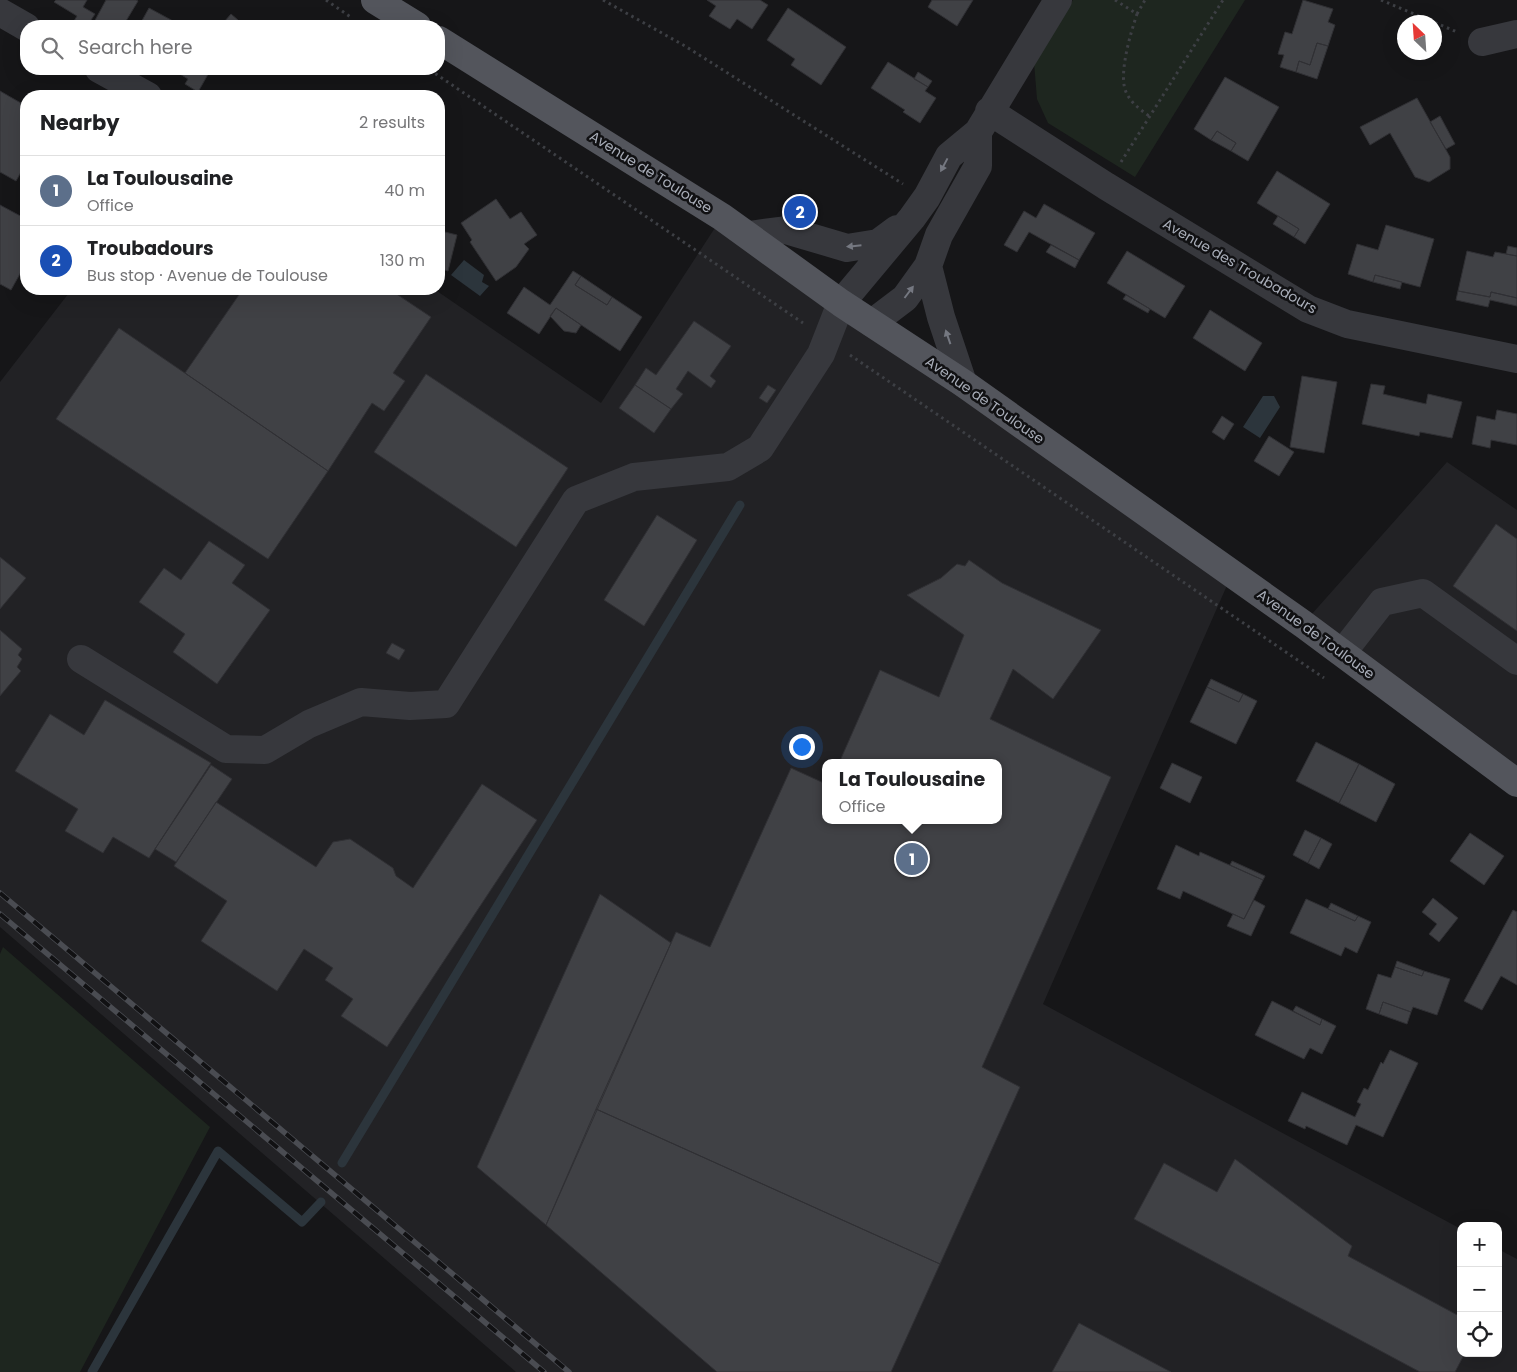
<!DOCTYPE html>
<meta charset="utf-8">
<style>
:root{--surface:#fff;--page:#f6f6f6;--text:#202124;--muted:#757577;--line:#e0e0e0;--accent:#7e622b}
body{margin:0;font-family:Poppins,sans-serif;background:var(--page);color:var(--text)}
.controls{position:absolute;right:15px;bottom:15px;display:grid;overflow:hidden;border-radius:10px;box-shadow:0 5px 20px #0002}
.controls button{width:45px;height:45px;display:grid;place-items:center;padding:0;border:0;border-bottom:1px solid var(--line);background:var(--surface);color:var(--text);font:25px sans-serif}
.compass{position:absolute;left:1397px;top:15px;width:45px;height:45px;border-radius:50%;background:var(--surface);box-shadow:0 5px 20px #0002;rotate:335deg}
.you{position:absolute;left:801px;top:746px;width:18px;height:18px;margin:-12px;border:4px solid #fff;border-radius:50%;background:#1a73e8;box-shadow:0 0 0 8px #1a73e833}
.badge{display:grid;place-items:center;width:32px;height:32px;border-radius:50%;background:var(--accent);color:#fff;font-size:16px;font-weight:700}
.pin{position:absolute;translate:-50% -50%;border:2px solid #fff;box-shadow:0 1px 5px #0006}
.popup{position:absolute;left:822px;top:759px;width:180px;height:65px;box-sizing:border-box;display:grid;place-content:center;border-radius:10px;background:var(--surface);filter:drop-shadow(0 1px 4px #0005);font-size:16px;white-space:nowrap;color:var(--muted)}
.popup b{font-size:19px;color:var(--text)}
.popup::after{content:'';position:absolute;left:50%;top:100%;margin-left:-10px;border:10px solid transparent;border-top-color:var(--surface)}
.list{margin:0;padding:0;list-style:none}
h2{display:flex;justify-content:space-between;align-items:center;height:65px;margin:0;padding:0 20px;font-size:21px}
h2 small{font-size:16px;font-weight:400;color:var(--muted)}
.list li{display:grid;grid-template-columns:32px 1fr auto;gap:15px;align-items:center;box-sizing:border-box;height:70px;padding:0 20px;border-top:1px solid var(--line)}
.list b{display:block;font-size:19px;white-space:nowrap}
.list p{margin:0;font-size:16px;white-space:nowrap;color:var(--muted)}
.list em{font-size:16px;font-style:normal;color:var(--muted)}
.icon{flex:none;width:28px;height:28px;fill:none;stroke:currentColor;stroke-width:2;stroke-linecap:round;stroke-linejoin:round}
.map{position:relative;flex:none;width:1517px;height:1372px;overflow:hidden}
.search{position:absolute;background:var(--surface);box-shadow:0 5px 20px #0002;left:20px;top:20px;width:425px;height:55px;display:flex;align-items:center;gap:12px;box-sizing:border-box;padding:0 18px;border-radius:20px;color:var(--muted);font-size:19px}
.panel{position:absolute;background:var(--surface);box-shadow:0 5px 20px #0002;left:20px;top:90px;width:425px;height:205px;border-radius:20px}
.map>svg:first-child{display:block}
</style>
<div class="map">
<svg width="1517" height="1372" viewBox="0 0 1517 1372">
<rect width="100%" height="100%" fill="#161618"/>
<!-- built -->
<path fill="#222225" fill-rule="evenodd" d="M722 217 1232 574 1043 1004 1461 1229V1353H1498V1249L1517 1259V1372H516L0 927V382L72 289H434L601 403ZM826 763H998V820H826Z
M1447 462 1517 510V783L1303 624Z"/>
<!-- green -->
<path fill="#1e261f" d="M1073 0H1245L1135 177 1048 123 1037 99 1034 62Z
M3 947 210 1127 80 1372H0V954Z"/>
<!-- water -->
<path fill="#2c353c" d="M464 260 484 275 482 282 489 286 480 296 451 275Z
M1263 396H1274L1280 407 1260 438 1243 427Z"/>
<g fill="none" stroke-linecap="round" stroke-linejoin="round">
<!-- stream -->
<path stroke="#2c353c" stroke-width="9" d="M342 1163 740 505
M92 1372 218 1151 302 1222 321 1202"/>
</g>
<!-- building -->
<path fill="#404145" stroke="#303034" d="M56 0H87L83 7 95 14 87 26H82L74 21 77 16 54 2Z
M106 0H136L138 1 123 26H96L93 24Z
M707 0H760L768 5 752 29 737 19 730 29 709 16 716 6Z
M932 0H973L957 26 928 7Z
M1303 0 1333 9 1328 22 1335 25 1328 46 1317 43 1310 65 1299 61 1296 72 1280 67 1284 55 1278 54 1285 32 1292 34Z
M149 8 173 21 171 26H139Z
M788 8 846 47 821 85 791 65 795 59 767 40Z
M231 14 238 20 232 26H229L224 22Z
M1317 43 1328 46 1317 79 1296 72 1299 61 1310 65Z
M888 62 928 87 925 91 936 98 920 123 903 112 905 110 871 88Z
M172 69H211L198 92 185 84 188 79Z
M918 72 932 81 928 87 914 79Z
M1225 77 1279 107 1248 161 1231 151 1236 143 1217 131 1211 140 1194 129Z
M0 91 26 106V163L16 181 0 172Z
M1417 98 1450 157V169L1429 182 1415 177 1390 133 1370 145 1360 127Z
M1440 116 1455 144 1446 149 1430 122Z
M1217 131 1236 143 1231 151 1211 140Z
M1277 171 1330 204 1305 244 1294 237 1299 229 1257 203Z
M496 199 510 219 521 212 537 235 524 244 529 249 516 267 496 281 470 242 472 240 461 223Z
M1044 204 1095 233 1079 260 1029 232 1017 252 1004 245 1024 211 1036 218Z
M0 205 26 219V263L11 290 0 284Z
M1278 216 1299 229 1294 237 1273 224Z
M1386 225 1434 239 1420 287 1375 275 1373 282 1348 274 1357 244 1378 250Z
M445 232 457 235 448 271 439 268V254Z
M1051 245 1079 260 1075 268 1046 252Z
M1508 246 1517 248V256L1506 254Z
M1127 251 1185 286 1165 318 1107 283Z
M1467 251 1493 257 1495 252 1517 256V298L1491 292 1490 297 1458 291Z
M573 271 581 276 575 285 607 305 612 297 642 317 620 351 556 308 539 334 507 313 524 287 550 305Z
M1375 275 1402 282 1400 289 1373 282Z
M581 276 612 297 607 305 575 285Z
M243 289H389L431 317 393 373 405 381 384 411 372 403 328 471 185 373Z
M1458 291 1490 297 1491 292 1517 298V306L1490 300 1488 307 1456 300Z
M1126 295 1150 309 1148 313 1123 299Z
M556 308 581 325 576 333 564 331 550 316Z
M1210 310 1262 343 1245 371 1193 338Z
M694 321 731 346 710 376 716 381 711 388 688 371 676 389 683 394 671 409 635 385 646 368 656 375Z
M119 328 328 471 268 559 56 419Z
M426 374 568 468 516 547 374 452Z
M1302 376 1337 382 1324 453 1290 447Z
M1371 384 1385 386 1383 394 1426 404 1428 394 1462 402 1452 438 1420 432 1419 436 1362 424Z
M635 385 671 409 654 433 619 408Z
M768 385 776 390 767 403 759 398Z
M1497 410 1517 414V445L1491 440 1490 448 1472 444 1477 416 1495 420Z
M1222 416 1234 424 1224 440 1212 432Z
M1269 436 1294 452 1279 476 1254 461Z
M657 515 697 540 644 626 604 600Z
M1496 524 1517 539V631L1453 586Z
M209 541 245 565 232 583 270 610 217 684 173 652 185 634 139 602 164 568 181 580Z
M0 557 26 578 0 609Z
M969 560 1002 583 1101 630 1053 699 1013 669 990 719 1111 777 982 1067 1020 1087 940 1264 596 1109 676 932 710 947 791 768 826 784V820H998V763H839L880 670 939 697 964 635 907 595 941 578 957 564 965 566Z
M0 630 22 649 18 655 22 659 17 667 21 671 0 696Z
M392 643 405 650 399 660 386 653Z
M1211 679 1243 694 1239 702 1207 687Z
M1207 687 1239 702 1243 694 1257 701 1236 744 1190 722Z
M105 700 211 763 149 858 113 837 103 853 65 831 78 809 15 771 50 714 84 735Z
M1316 742 1359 764 1339 803 1296 781Z
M1172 763 1202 777 1190 803 1160 788Z
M1359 764 1395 784 1376 822 1339 803Z
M211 765 232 779 176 862 155 849Z
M482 784 537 820 387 1047 341 1016 353 999 325 980 333 968 304 949 277 991 201 941 227 901 174 866 216 802 316 867 333 842 350 839 393 868 396 876 413 888Z
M1305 830 1321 838 1308 863 1293 855Z
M1470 833 1504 856 1484 885 1450 861Z
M1321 838 1332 844 1319 869 1308 863Z
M1176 845 1199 856 1200 852 1263 880 1244 919 1183 891 1180 899 1157 889Z
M1232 861 1265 876 1263 880 1230 865Z
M600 894 671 943 546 1225 477 1167Z
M1433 898 1458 918 1439 942 1429 934 1437 924 1422 912Z
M1306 899 1355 921 1358 916 1371 922 1357 953 1345 947 1341 956 1290 933Z
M1254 900 1265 906 1251 936 1227 926 1233 914 1244 919Z
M1331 903 1358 916 1355 921 1328 909Z
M1513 910 1517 912V985L1501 976 1482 1010 1464 1001Z
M1397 961 1424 971 1422 976 1395 967Z
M1395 967 1422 976 1424 971 1450 979 1437 1015 1413 1007 1411 1012 1383 1002 1379 1014 1366 1009 1378 974 1391 978Z
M1272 1001 1320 1025 1322 1019 1336 1026 1322 1054 1310 1048 1304 1059 1255 1035Z
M1383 1002 1411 1012 1407 1024 1379 1014Z
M1296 1006 1322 1019 1320 1025 1293 1011Z
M1390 1050 1418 1063 1383 1137 1356 1125 1347 1145 1306 1126 1305 1129 1288 1121 1302 1092 1355 1117 1361 1104 1357 1102 1364 1088 1368 1090 1381 1062 1383 1064Z
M596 1109 940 1264 891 1372H717L546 1225Z
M1235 1159 1352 1246 1348 1256 1461 1317V1353H1465L1455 1372H1420L1134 1219 1164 1163 1217 1192Z
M1079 1323 1171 1372H1052Z"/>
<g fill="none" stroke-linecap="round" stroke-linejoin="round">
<!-- path -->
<path stroke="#3d3f44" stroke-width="3" stroke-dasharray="2.5 4" stroke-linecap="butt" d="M326 0 352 18
M603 0 685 46 903 184
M1115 0 1137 14C1131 32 1117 77 1127 94 1132 104 1141 110 1149 116
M1381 0 1457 32
M1137 14 1145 0
M430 70 803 323
M1121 162 1223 0
M850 355 1324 678"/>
<!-- minor -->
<path stroke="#37383d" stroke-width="28" d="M0 12 26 27
M1482 42 1517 34
M99 69 148 96
M989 111 1106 186 1308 309 1347 324 1517 359
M749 235 786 230 847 248 878 243 897 229
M928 266 941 317 963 383
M872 323 905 298 928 266 939 235 978 166V132
M1343 652 1382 602 1423 593 1517 661
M81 659 226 749 265 750 309 724 361 702 410 706 446 704 576 500 634 477 728 467 760 448 821 354 841 303 912 218 927 197 949 156 978 132 1058 0"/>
<!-- major -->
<path stroke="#53555c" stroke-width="28" d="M375 0 417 26
M439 40 722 217 841 303 963 383 1303 624 1517 783"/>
<!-- rail casing -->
<g stroke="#4a4c52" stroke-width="5.5">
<path id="rail" d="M0 893 569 1372
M0 914 544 1372"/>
</g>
<!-- rail -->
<use href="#rail" stroke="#111113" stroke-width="4" stroke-dasharray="11" stroke-linecap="butt"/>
</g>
<!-- one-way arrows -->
<defs><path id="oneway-solid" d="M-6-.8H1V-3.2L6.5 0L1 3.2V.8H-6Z" transform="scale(1.25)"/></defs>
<g fill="#757881">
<use href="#oneway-solid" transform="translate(944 165) rotate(118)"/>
<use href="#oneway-solid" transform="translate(854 246) rotate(174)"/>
<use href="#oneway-solid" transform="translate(909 292) rotate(-53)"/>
<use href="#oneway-solid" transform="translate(948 337) rotate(-109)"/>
</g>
<g text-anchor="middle" stroke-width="5" stroke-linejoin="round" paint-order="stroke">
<!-- street labels -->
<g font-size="14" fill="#a8adb8" stroke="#111113">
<text transform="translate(651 172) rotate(32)" y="5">Avenue de Toulouse</text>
<text transform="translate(1240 266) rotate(30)" y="5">Avenue des Troubadours</text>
<text transform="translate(985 400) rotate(35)" y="5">Avenue de Toulouse</text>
<text transform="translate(1316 634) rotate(36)" y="5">Avenue de Toulouse</text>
</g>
</g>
</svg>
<div class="controls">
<button>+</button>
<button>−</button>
<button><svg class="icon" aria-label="locate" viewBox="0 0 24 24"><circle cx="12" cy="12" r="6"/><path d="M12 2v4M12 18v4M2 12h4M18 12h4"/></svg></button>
</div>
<svg class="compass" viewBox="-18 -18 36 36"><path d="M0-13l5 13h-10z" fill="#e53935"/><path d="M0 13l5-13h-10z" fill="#757577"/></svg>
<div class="you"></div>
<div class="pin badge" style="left:912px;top:859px;background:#5c6f8a">1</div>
<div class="popup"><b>La Toulousaine</b>Office</div>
<div class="pin badge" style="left:800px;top:212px;background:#1a4fb4">2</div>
<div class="search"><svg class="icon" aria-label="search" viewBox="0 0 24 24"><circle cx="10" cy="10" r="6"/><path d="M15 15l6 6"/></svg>Search here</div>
<section class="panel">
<h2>Nearby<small>2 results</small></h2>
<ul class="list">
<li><span class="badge" style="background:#5c6f8a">1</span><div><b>La Toulousaine</b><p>Office</p></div><em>40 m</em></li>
<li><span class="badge" style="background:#1a4fb4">2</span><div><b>Troubadours</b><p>Bus stop · Avenue de Toulouse</p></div><em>130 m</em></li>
</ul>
</section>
</div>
